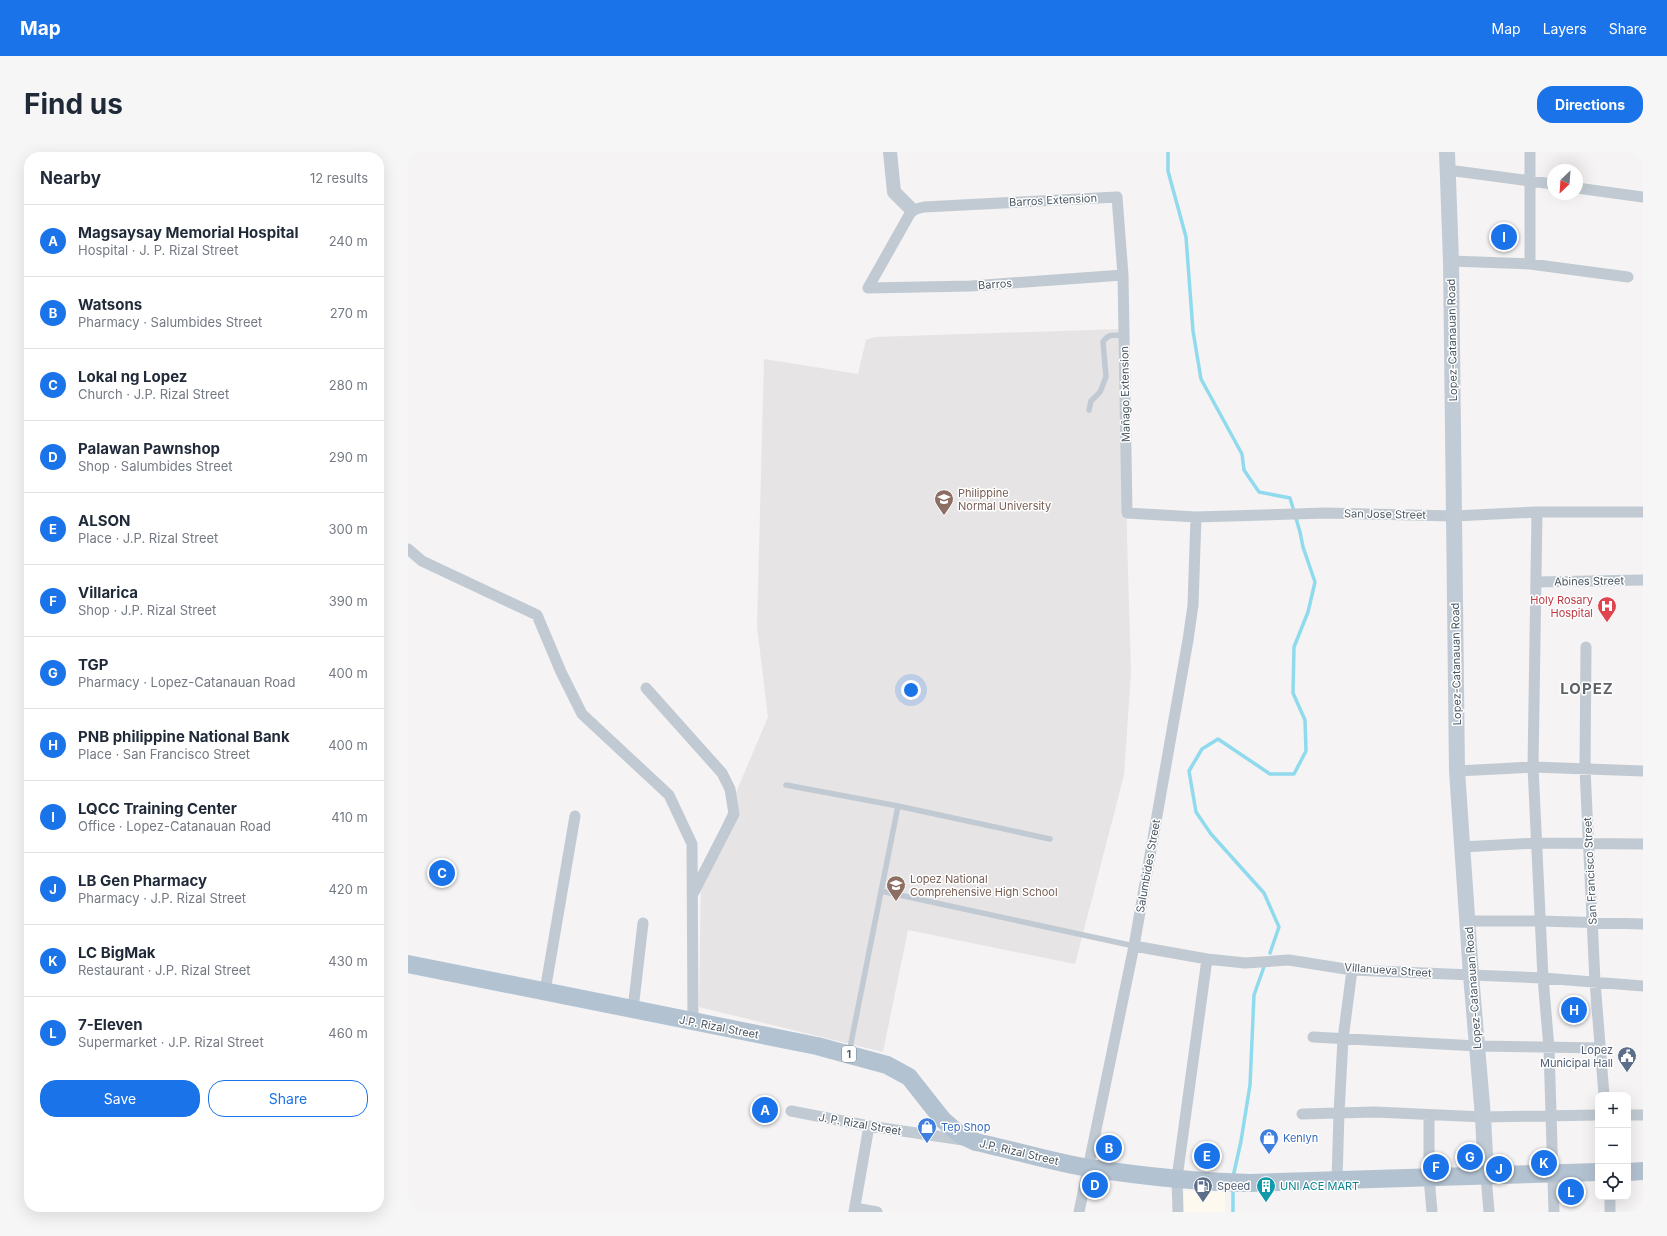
<!DOCTYPE html>
<meta charset="utf-8">
<style>
:root{--surface:#fff;--page:#f6f6f7;--text:#1f2937;--muted:#747a83;--line:#e0e1e3;--accent:#1a73e8}
body{margin:0;font-family:Inter,sans-serif;background:var(--page);color:var(--text)}
.controls{position:absolute;right:12px;bottom:12px;display:grid;overflow:hidden;border-radius:8px;box-shadow:0 4px 16px #0002}
.controls button{width:36px;height:36px;display:grid;place-items:center;padding:0;border:0;border-bottom:1px solid var(--line);background:var(--surface);color:var(--text);font:20px sans-serif}
.compass{position:absolute;left:1139px;top:12px;width:36px;height:36px;border-radius:50%;background:var(--surface);box-shadow:0 4px 16px #0002;rotate:205deg}
.you{position:absolute;left:503px;top:538px;width:14px;height:14px;margin:-10px;border:3px solid #fff;border-radius:50%;background:#1a73e8;box-shadow:0 0 0 6px #1a73e833}
.badge{display:grid;place-items:center;width:26px;height:26px;border-radius:50%;background:var(--accent);color:#fff;font-size:13px;font-weight:700}
.pin{position:absolute;translate:-50% -50%;border:2px solid #fff;box-shadow:0 1px 4px #0006}
.list{margin:0;padding:0;list-style:none}
h2{display:flex;justify-content:space-between;align-items:center;height:52px;margin:0;padding:0 16px;font-size:17px}
h2 small{font-size:13px;font-weight:400;color:var(--muted)}
.list li{display:grid;grid-template-columns:26px 1fr auto;gap:12px;align-items:center;box-sizing:border-box;height:72px;padding:0 16px;border-top:1px solid var(--line)}
.list b{display:block;font-size:15px;white-space:nowrap}
.list p{margin:0;font-size:13px;white-space:nowrap;color:var(--muted)}
.list em{font-size:13px;font-style:normal;color:var(--muted)}
.actions{display:flex;gap:8px;padding:12px 16px}
.actions a{flex:1;padding:9px 0;border:1px solid var(--accent);border-radius:16px;text-align:center;font-size:14px;color:var(--accent)}
.actions .main{background:var(--accent);color:#fff}
.icon{flex:none;width:22px;height:22px;fill:none;stroke:currentColor;stroke-width:2;stroke-linecap:round;stroke-linejoin:round}
.map{position:relative;flex:none;width:1235px;height:1060px;overflow:hidden;border-radius:16px}
header{display:flex;align-items:center;gap:24px;box-sizing:border-box;height:56px;padding:0 20px;background:var(--accent);color:#fff}
header strong{font-size:19px}
nav{display:flex;gap:22px;margin-inline-start:auto;font-size:14px}
.intro{display:flex;align-items:center;justify-content:space-between;box-sizing:border-box;height:96px;padding:0 24px}
h1{margin:0;font-size:28px}
.button{padding:10px 18px;border-radius:16px;background:var(--accent);color:#fff;font-size:14px;font-weight:700}
main{display:flex;gap:24px;padding:0 24px}
aside{flex:1;background:var(--surface);border-radius:16px;box-shadow:0 4px 16px #0002}
.map>svg:first-child{display:block}
</style>
<header>
<strong>Map</strong>
<nav><a>Map</a><a>Layers</a><a>Share</a></nav>
</header>
<div class="intro"><h1>Find us</h1><a class="button">Directions</a></div>
<main>
<aside>
<h2>Nearby<small>12 results</small></h2>
<ul class="list">
<li><span class="badge">A</span><div><b>Magsaysay Memorial Hospital</b><p>Hospital · J. P. Rizal Street</p></div><em>240 m</em></li>
<li><span class="badge">B</span><div><b>Watsons</b><p>Pharmacy · Salumbides Street</p></div><em>270 m</em></li>
<li><span class="badge">C</span><div><b>Lokal ng Lopez</b><p>Church · J.P. Rizal Street</p></div><em>280 m</em></li>
<li><span class="badge">D</span><div><b>Palawan Pawnshop</b><p>Shop · Salumbides Street</p></div><em>290 m</em></li>
<li><span class="badge">E</span><div><b>ALSON</b><p>Place · J.P. Rizal Street</p></div><em>300 m</em></li>
<li><span class="badge">F</span><div><b>Villarica</b><p>Shop · J.P. Rizal Street</p></div><em>390 m</em></li>
<li><span class="badge">G</span><div><b>TGP</b><p>Pharmacy · Lopez-Catanauan Road</p></div><em>400 m</em></li>
<li><span class="badge">H</span><div><b>PNB philippine National Bank</b><p>Place · San Francisco Street</p></div><em>400 m</em></li>
<li><span class="badge">I</span><div><b>LQCC Training Center</b><p>Office · Lopez-Catanauan Road</p></div><em>410 m</em></li>
<li><span class="badge">J</span><div><b>LB Gen Pharmacy</b><p>Pharmacy · J.P. Rizal Street</p></div><em>420 m</em></li>
<li><span class="badge">K</span><div><b>LC BigMak</b><p>Restaurant · J.P. Rizal Street</p></div><em>430 m</em></li>
<li><span class="badge">L</span><div><b>7-Eleven</b><p>Supermarket · J.P. Rizal Street</p></div><em>460 m</em></li>
</ul>
<div class="actions"><a class="main">Save</a><a>Share</a></div>
</aside>
<div class="map">
<svg width="1235" height="1060" viewBox="0 0 1235 1060">
<rect width="100%" height="100%" fill="#f5f3f3"/>
<!-- commercial -->
<path fill="#fdf9ef" d="M776 1039 817 1040V1060H775Z"/>
<!-- education -->
<path fill="#e6e4e5" d="M713 177 723 521 716 623 667 812 500 778 475 900 291 855 293 723 360 565 349 475 356 207 450 222 458 188 467 185Z"/>
<g fill="none" stroke-linecap="round" stroke-linejoin="round">
<!-- stream -->
<path stroke="#90daee" stroke-width="3.5" d="M760 0V19L778 85 785 179 793 227 834 302 836 318 851 340 882 346 892 380 895 395 907 430 900 460 886 495 885 541 897 568 898 599 886 622H862L810 587 794 597 781 619 788 660 803 682 856 741 871 775 862 801
M825 1025 833 989 842 933 846 843 857 812
M825 1035V1060"/>
<!-- service -->
<path stroke="#c1cad2" stroke-width="5.5" d="M681 258 683 249 692 240 698 225 695 190C701 181 706 183 716 184
M378 633 490 654 642 687
M473 739 726 794
M441 901 490 654"/>
<!-- minor -->
<path stroke="#c1cad2" stroke-width="11" d="M1122 0V112
M1040 18 1145 32
M1169 36 1235 45
M1043 109 1122 112 1220 125
M460 136 504 58 516 55 709 45 715 123 719 361 788 365 918 361 1046 364 1129 360H1235
M460 136 563 134 715 123
M1129 360 1125 615 1135 826 1141 896 1146 1060
M0 397 14 409 129 463 153 520 174 562 261 643 284 692 285 869
M1128 430 1235 428
M1178 495 1177 617 1187 830 1196 943
M238 536 314 621 322 637 326 662 286 740
M1049 619 1125 615 1235 619
M1054 695 1128 691 1235 692
M1059 769H1132L1235 772
M726 794 799 807 837 811 881 808 944 818 1135 826 1235 834
M944 818 935 887 931 961 967 960 1075 965 1190 963
M137 839 167 664
M225 857 235 771
M905 885 1069 894 1193 896
M383 959 461 974 555 988
M894 962 931 961 929 1028
M1021 963V1025L1024 1060
M1220 963H1235
M1078 1024 1081 1060
M1202 1045V1060
M447 1056 469 1060
M446 1060 461 974
M671 1060 726 794 780 488 785 453 788 365
M770 1060 769 1026 799 807"/>
<!-- tertiary -->
<path stroke="#c1cad2" stroke-width="14" d="M482 0 486 40 504 58"/>
<!-- secondary -->
<path stroke="#c1cbd6" stroke-width="16" d="M1039 0 1043 109 1049 619 1063 823 1075 965 1078 1024"/>
<!-- primary -->
<path stroke="#b3c2d1" stroke-width="18" d="M0 812 409 894 479 913 501 925 535 968 551 982 568 990C605 998 644 1010 681 1016 734 1024 789 1030 842 1031L1190 1020
M1220 1020 1235 1019"/>
</g>
<!-- icons -->
<defs>
<g id="university-pin" transform="scale(1)"><path d="M0 17L-7.5 6A9.5 9.5 0 1 1 7.5 6Z" fill="#8d6e63" stroke="#fff"/><path d="M0-5L7-2L0 1L-7-2ZM-4 1L0 2.5L4 1V4Q0 6-4 4Z" fill="#fff"/></g>
<g id="hospital-pin" transform="scale(1)"><path d="M0 17L-7.5 6A9.5 9.5 0 1 1 7.5 6Z" fill="#e0444e" stroke="#fff"/><path d="M-5-5h3v3.5h4V-5h3V5h-3V1.5h-4V5h-3Z" fill="#fff"/></g>
<g id="school-pin" transform="scale(1)"><path d="M0 17L-7.5 6A9.5 9.5 0 1 1 7.5 6Z" fill="#8d6e63" stroke="#fff"/><path d="M0-5L7-2L0 1L-7-2ZM-4 1L0 2.5L4 1V4Q0 6-4 4Z" fill="#fff"/></g>
<g id="civic-pin" transform="scale(1)"><path d="M0 17L-7.5 6A9.5 9.5 0 1 1 7.5 6Z" fill="#5c6f8a" stroke="#fff"/><path d="M-.6-6.5H3V-4.5H.6V-3L4-1V1h2V6H-6V1h2V-1L-.6-3ZM-1.2 2.5V6h2.4V2.5Z" fill="#fff"/></g>
<g id="shop-pin" transform="scale(1)"><path d="M0 17L-7.5 6A9.5 9.5 0 1 1 7.5 6Z" fill="#3f7fe0" stroke="#fff"/><path d="M-5-2.5h2.3a2.7 3.5 0 0 1 5.4 0H5L5.5 6h-11ZM-1.5-2.5h3a1.5 2.3 0 0 0-3 0Z" fill="#fff"/></g>
<g id="fuel-pin" transform="scale(1)"><path d="M0 17L-7.5 6A9.5 9.5 0 1 1 7.5 6Z" fill="#5c6f8a" stroke="#fff"/><path d="M-5.5-6h7V0h2V4h1.3V-2.5L3-4.5l.8-.8L6-3V5H2.5V1h-1V6h-7ZM-4.2-4.7v3.2H.2V-4.7Z" fill="#fff"/></g>
<g id="building-pin" transform="scale(1)"><path d="M0 17L-7.5 6A9.5 9.5 0 1 1 7.5 6Z" fill="#0f9aa8" stroke="#fff"/><path d="M-4-6H4V6H1V3H-1V6H-4ZM-2.5-4.3h1.7v1.8h-1.7ZM.8-4.3h1.7v1.8H.8ZM-2.5-1h1.7V.8h-1.7ZM.8-1h1.7V.8H.8Z" fill="#fff"/></g>
</defs>
<g fill-rule="evenodd">
<use href="#university-pin" x="536" y="347"/>
<use href="#hospital-pin" x="1199" y="454"/>
<use href="#school-pin" x="488" y="733"/>
<use href="#civic-pin" x="1219" y="904"/>
<use href="#shop-pin" x="519" y="975"/>
<use href="#shop-pin" x="861" y="986"/>
<use href="#fuel-pin" x="795" y="1034"/>
<use href="#building-pin" x="858" y="1034"/>
</g>
<g text-anchor="middle" stroke-width="3" stroke-linejoin="round" paint-order="stroke">
<!-- shield labels -->
<rect fill="#fff" stroke="#808990" stroke-width="1" x="434" y="894" width="14" height="16" rx="3"/>
<g font-size="10" font-weight="bold" fill="#4a5661">
<text x="441" y="906">1</text>
</g>
<!-- street labels -->
<g font-size="11" fill="#4a5661" stroke="#fff">
<text transform="translate(645 48) rotate(-3)" y="4">Barros Extension</text>
<text transform="translate(587 132) rotate(-4)" y="4">Barros</text>
<text transform="translate(1044 188) rotate(-91)" y="4">Lopez-Catanauan Road</text>
<text transform="translate(717 242) rotate(-91)" y="4">Mañago Extension</text>
<text transform="translate(977 362) rotate(1)" y="4">San Jose Street</text>
<text transform="translate(1181 429) rotate(-1)" y="4">Abines Street</text>
<text transform="translate(1048 512) rotate(-91)" y="4">Lopez-Catanauan Road</text>
<text transform="translate(740 714) rotate(-80)" y="4">Salumbides Street</text>
<text transform="translate(1182 719) rotate(-93)" y="4">San Francisco Street</text>
<text transform="translate(980 818) rotate(4)" y="4">Villanueva Street</text>
<text transform="translate(1065 836) rotate(-94)" y="4">Lopez-Catanauan Road</text>
<text transform="translate(311 875) rotate(11)" y="4">J.P. Rizal Street</text>
<text transform="translate(452 972) rotate(10)" y="4">J. P. Rizal Street</text>
<text transform="translate(611 1000) rotate(13)" y="4">J.P. Rizal Street</text>
</g>
<!-- education labels -->
<g font-size="11" fill="#785e54" stroke="#fff" text-anchor="start">
<text x="550" y="345">Philippine<tspan x="550" dy="13">Normal University</tspan></text>
<text x="502" y="731">Lopez National<tspan x="502" dy="13">Comprehensive High School</tspan></text>
</g>
<!-- health labels -->
<g font-size="11" fill="#be3a42" stroke="#fff" text-anchor="end">
<text x="1185" y="452">Holy Rosary<tspan x="1185" dy="13">Hospital</tspan></text>
</g>
<!-- service labels -->
<g font-size="11" fill="#4e5e75" stroke="#fff" text-anchor="end">
<text x="1205" y="902">Lopez<tspan x="1205" dy="13">Municipal Hall</tspan></text>
<text x="809" y="1038" text-anchor="start">Speed</text>
</g>
<!-- shop labels -->
<g font-size="11" fill="#366cbe" stroke="#fff" text-anchor="start">
<text x="533" y="979">Tep Shop</text>
<text x="875" y="990">Kenlyn</text>
</g>
<!-- culture labels -->
<g font-size="11" fill="#0d838f" stroke="#fff" text-anchor="start">
<text x="872" y="1038">UNI ACE MART</text>
</g>
<!-- district labels -->
<g font-size="15" font-weight="bold" letter-spacing="1" fill="#5f6368" stroke="#fff">
<text x="1179" y="542">LOPEZ</text>
</g>
</g>
</svg>
<div class="controls">
<button>+</button>
<button>−</button>
<button><svg class="icon" aria-label="locate" viewBox="0 0 24 24"><circle cx="12" cy="12" r="6"/><path d="M12 2v4M12 18v4M2 12h4M18 12h4"/></svg></button>
</div>
<svg class="compass" viewBox="-18 -18 36 36"><path d="M0-13l5 13h-10z" fill="#e53935"/><path d="M0 13l5-13h-10z" fill="#747a83"/></svg>
<div class="you"></div>
<div class="pin badge" style="left:357px;top:958px">A</div>
<div class="pin badge" style="left:701px;top:996px">B</div>
<div class="pin badge" style="left:34px;top:721px">C</div>
<div class="pin badge" style="left:687px;top:1033px">D</div>
<div class="pin badge" style="left:799px;top:1004px">E</div>
<div class="pin badge" style="left:1028px;top:1015px">F</div>
<div class="pin badge" style="left:1062px;top:1005px">G</div>
<div class="pin badge" style="left:1166px;top:858px">H</div>
<div class="pin badge" style="left:1096px;top:85px">I</div>
<div class="pin badge" style="left:1091px;top:1017px">J</div>
<div class="pin badge" style="left:1136px;top:1011px">K</div>
<div class="pin badge" style="left:1163px;top:1040px">L</div>
</div>
</main>
